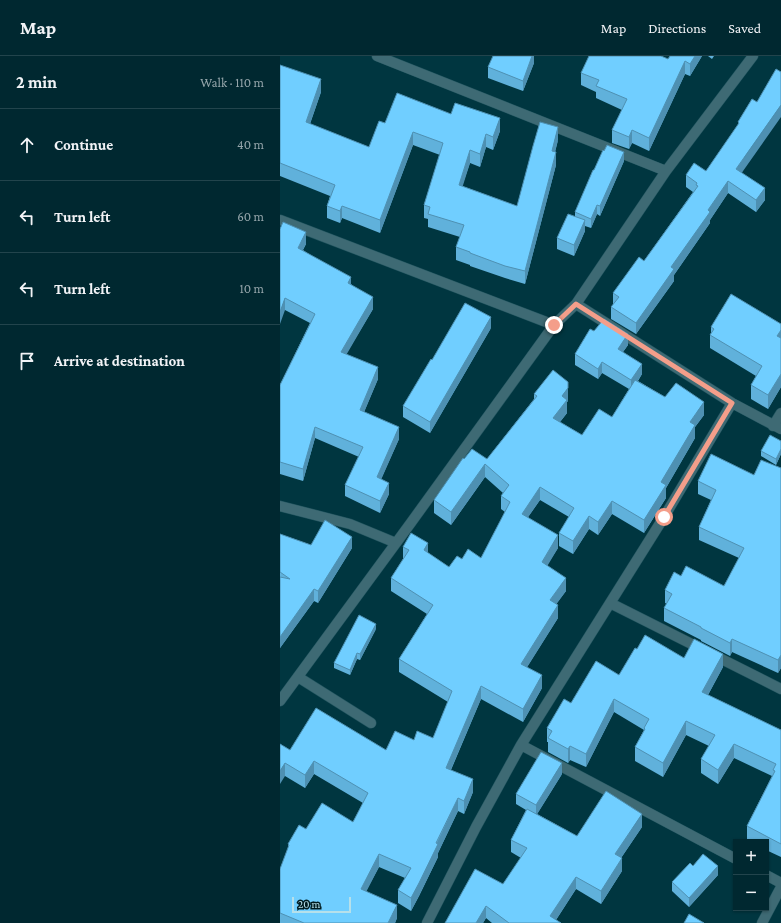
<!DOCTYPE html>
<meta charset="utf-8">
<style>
:root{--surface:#002830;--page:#0a3038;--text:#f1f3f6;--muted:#95a6ab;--line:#22444c}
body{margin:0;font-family:"Crimson Pro",serif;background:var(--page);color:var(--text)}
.controls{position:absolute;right:12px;bottom:12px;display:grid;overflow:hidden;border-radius:0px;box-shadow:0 1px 3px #0004}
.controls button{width:36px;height:36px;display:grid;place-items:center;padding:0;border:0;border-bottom:1px solid var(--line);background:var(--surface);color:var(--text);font:20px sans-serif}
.scale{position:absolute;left:12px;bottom:10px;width:59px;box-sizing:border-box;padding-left:4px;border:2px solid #b6e0ea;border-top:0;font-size:11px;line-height:14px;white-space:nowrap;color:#b6e0ea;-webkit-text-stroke:3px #001c21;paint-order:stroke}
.stop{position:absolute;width:12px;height:12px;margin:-9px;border:3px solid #f49e8a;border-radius:50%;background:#fff}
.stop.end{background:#f49e8a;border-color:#fff;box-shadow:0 1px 4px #0008}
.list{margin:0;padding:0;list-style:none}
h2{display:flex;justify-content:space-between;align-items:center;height:52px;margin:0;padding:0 16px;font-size:17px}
h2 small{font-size:13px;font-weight:400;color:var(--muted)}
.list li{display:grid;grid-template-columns:26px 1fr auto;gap:12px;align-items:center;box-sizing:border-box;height:72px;padding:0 16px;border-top:1px solid var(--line)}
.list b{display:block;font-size:15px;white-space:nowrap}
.list em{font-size:13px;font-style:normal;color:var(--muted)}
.icon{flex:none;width:22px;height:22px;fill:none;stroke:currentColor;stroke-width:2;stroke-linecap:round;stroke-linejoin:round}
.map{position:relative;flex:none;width:501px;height:867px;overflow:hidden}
header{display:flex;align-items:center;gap:24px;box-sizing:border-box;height:56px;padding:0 20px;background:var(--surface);border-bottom:1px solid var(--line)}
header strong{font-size:19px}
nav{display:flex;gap:22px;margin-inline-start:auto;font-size:14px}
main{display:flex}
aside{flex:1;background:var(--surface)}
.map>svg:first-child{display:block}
</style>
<header>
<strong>Map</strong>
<nav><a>Map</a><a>Directions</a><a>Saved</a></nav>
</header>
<main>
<aside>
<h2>2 min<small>Walk · 110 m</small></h2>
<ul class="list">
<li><svg class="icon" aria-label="ahead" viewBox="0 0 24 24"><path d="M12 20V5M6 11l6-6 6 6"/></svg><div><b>Continue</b></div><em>40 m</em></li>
<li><svg class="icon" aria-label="left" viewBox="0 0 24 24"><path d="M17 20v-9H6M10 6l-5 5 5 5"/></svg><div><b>Turn left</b></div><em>60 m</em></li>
<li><svg class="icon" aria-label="left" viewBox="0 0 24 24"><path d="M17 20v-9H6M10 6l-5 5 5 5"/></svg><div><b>Turn left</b></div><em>10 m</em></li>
<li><svg class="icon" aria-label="arrive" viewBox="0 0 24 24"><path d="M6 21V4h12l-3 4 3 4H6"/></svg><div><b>Arrive at destination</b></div></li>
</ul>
</aside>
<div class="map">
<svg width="501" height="867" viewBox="0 0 501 867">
<rect width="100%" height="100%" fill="#003640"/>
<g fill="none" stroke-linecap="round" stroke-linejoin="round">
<!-- minor casing -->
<g stroke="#21555f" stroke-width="11">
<path id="minor" d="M97 0 386 115
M0 164 274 269
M296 248 452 347 501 373
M493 370 501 357
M0 450 70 468 116 487
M330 547 501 633
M18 621 91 667
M0 645 130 468 274 269 296 248 386 115 473 0
M241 689 456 803
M486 819 501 827
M147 867 196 771 241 689 384 461 452 347
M482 867 501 831"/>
</g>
<!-- minor -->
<use href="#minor" stroke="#3e6a74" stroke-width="10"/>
</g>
<!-- wall -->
<path fill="#60b1db" d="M254 0V7L243 35 208 22V11Z
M422 0 410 20 405 18 369 95 352 87 349 93 332 87V74L342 54 316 42V36L301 29V17L388 3Z
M428 0H434L432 3Z
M0 9 41 36 30 68 89 91 105 67 171 58 220 75 213 94 206 91 200 111 190 107 182 130 237 150 278 84 275 96 276 109 245 228 225 222 190 210V209L176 204V191L180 181 148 171V163L144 162V149L160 99 133 89 100 177 62 162 60 167 47 162V150L50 140 0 120Z
M472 43 462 117 485 144 476 156 448 137 430 164V167L394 219V225L356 278 331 263V251L333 249V237L364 205 413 136 406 131V119L426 115 458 69V66Z
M344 105 320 160 317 158 311 172 305 170V175L294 200 277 193V182L295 160V156L314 114Z
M0 173 26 188 23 194 71 228 93 253 66 298 98 323 84 356 119 383 101 423 109 438 100 457 65 440V429L79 401 35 382 23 425 0 418V329L30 267 5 254Z
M501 268V331L488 353 471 343V329L476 320 430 292V279L431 277V271Z
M211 272 150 377 123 361V350L152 304Z
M314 275 348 289 343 296 362 318 358 325 385 341 424 359 415 371V382L386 432V442L364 477 332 458 318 479 309 473 293 498 279 490V477L289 461 260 444 248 461 278 492 267 509 286 535 276 548 278 562 247 611 262 632 243 666 201 643 171 714 193 736 184 758 178 755 158 797V801L139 840 131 855 118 847V834L125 822 99 811 86 835 117 862 115 867H0V813L8 794V788L26 773 73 766 83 747 34 718 25 732 5 720 0 688 10 694H106L134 684 153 682 168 646 119 616V603L147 558 111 535V522L123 503V491L148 497 169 511 182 503 201 502 225 456 221 453V440L223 437 205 421 171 469 154 457V444L184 403H207L254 343V338L288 345 287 346V357L280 366 302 379 332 361 349 333 322 317 318 323 295 309V298Z
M501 385V398L496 409 481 400V395Z
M501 412V612L498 617 452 596 450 600 421 585V584L384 565V552L387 548 385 547V534L401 520 444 530 459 502 419 484V471L431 444 418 438V425L474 419Z
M0 478 31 489 72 492 38 547 34 545 0 592Z
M96 573 80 604 77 603 70 619 54 612V607Z
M357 593 404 602 443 611 428 639 501 674V801L486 794V786H471L467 784V770L492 720 454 702 438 728 421 717V703L429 690 406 679 383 721 355 705V691L364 674 334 656 306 711 290 704 288 707 268 696V686H267V672L291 647 339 619Z
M282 718 257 758 297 780 362 771 341 802 342 815 321 848 296 833 276 864 281 867H212L206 862 203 867H165L223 828 241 802 231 796V784L246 754 236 748V738Z
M413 810 438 819 409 851 392 835V826Z"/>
<!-- shaded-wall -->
<path fill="#4e90b2" d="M252 0H254V7L243 35V25Z
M415 0H422L410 20V8Z
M405 5V18L369 95V82Z
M41 23V36L26 79V66Z
M501 49V61L456 125V113Z
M220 62V75L213 94V81Z
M278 71V84L272 108V95Z
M352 74V87L349 93V81Z
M133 76V89L100 177V164Z
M206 78V91L200 111V98Z
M190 94V107L179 142V129Z
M276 96V109L245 228V215Z
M344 96V105L320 160V150Z
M448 125V137L430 164V167L394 219V225L356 278V267L391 211 428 154Z
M485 132V144L476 156V144Z
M317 149V158L311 172V163Z
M62 150V162L60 167V155Z
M305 164V175L294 200V189Z
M26 176V188L18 203V192Z
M71 221V233L68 227Z
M93 241V253L61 308V296Z
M5 242V254L0 268V256Z
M211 261V272L150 377V366Z
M501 274V288L497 280Z
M348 278V289L338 303V293Z
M322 306V317L318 323V313Z
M362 308V318L351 335V324Z
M98 311V323L80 366V354Z
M501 318V331L488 353V339Z
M288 332V345L287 346V357L273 375V362L282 340Z
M424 346V359L415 371V382L386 432V442L364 477V464L381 426 410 366Z
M35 371V382L23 425V413Z
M119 371V383L97 433V421Z
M501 393V398L496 409V403Z
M205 408V421L171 469V456Z
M109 427V438L100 457V445Z
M260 431V444L242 470V458Z
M332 445V458L318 479V466Z
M309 460V473L293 498V485Z
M278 479V492L262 519V506Z
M72 481V492L38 547V535Z
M148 487V500L144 494Z
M286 522V535L270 557V544Z
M34 533V545L0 592V581Z
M278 549V562L241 621V608Z
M96 568V573L80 604V598Z
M452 583V596L450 600V587Z
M77 597V603L70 619V614Z
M443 598V611L422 650V636Z
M501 599V612L498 617V604Z
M262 619V632L243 666V653Z
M201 630V643L166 725V712Z
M334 643V656L306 711V698Z
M406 665V679L383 721V707Z
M454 688V702L438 728V714Z
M290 690V704L288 707V693Z
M34 705V718L25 732V719Z
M5 707V720L0 728V715Z
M282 707V718L256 760V749Z
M193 723V736L184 758V745Z
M178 742V755L158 797V801L139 840 131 855V842Z
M362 758V771L335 811V798Z
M99 798V811L81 846V833Z
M342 802V815L321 848V835Z
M438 810V819L409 851V842Z
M296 821V833L274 867 270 860Z
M117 849V862L115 867H108Z
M206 850V862L203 867H196Z"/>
<!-- building -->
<path fill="#70ceff" stroke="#4e90b2" d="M213 0H252L243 25 208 11Z
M309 0H381L388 3 390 0H415L410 8 405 5 369 82 352 74 349 81 332 74 347 43 316 30 319 24 301 17Z
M0 9 41 23 26 66 89 91 99 65 105 67 117 37 171 58 175 47 220 62 213 81 206 78 200 98 190 94 179 129 237 150 253 90 260 66 278 71 272 95 276 96 245 215 225 210 190 197V196L176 191 184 169 148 158 150 151 144 149 163 87 133 76 100 164 62 150 60 155 47 150 55 129 0 107Z
M496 13 501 16V49L456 113 485 132 476 144 448 125 428 154 430 156 391 211 394 213 356 267 331 251 339 241 333 237 359 201 364 205 418 130 416 129 417 127 406 119 414 107 426 115 459 67 458 66 472 43 477 46Z
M327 89 344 96 320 150 317 149 311 163 295 156 313 114H314L323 94 324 95Z
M288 158 305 164 294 189 277 182Z
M3 166 26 176 18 192 71 221 68 227 93 241 61 296 98 311 80 354 119 371 97 421 109 427 100 445 65 429 83 391 35 371 23 413 0 406V329L35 258 5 242 0 256V173Z
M451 238 501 268V274L497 280 501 282V318L488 339 471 329 482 310 430 279 434 273 431 271Z
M185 247 211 261 150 366 123 350 151 303 152 304Z
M324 263 348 278 338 293 362 308 351 324 322 306 318 313 295 298 310 273 314 275Z
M273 314 288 326V332L282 340 287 344 273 362 302 379 319 353 332 361 355 324 385 341 396 327 424 346 410 366 415 369 381 426 386 429 364 464 332 445 318 466 309 460 293 485 279 477 294 452 260 431 242 458 278 479 262 506 286 522 270 544 278 549 241 608 262 619 243 653 201 630 166 712 193 723 184 745 178 742 156 787 158 788 139 827 131 842 118 834 131 812 99 798 81 833 117 849 108 867H24L0 857V813L9 789 8 788 19 769 26 773 42 747 73 766 88 737 34 705 25 719 5 707 0 715V688L10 694 36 652 106 694 115 675 134 684 137 675 153 682 172 635 119 603 153 549 111 522 129 494 123 491 131 477 148 487 144 494 169 511 177 500 182 503 188 493 201 502 230 446 221 440 229 429 205 408 171 456 154 444 183 402 184 403 192 393 207 403 257 340 254 338Z
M490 379 501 385V393L496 403 481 395Z
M431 398 474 419 481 404 501 412V599L498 604 452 583 450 587 421 572V571L384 552 392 538 385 534 394 516 401 520 406 510 444 530 464 492 419 471 436 434 418 425Z
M45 464 72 481 38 535 34 533 0 581V521L10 523 0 516V478L31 489Z
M79 559 96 568 80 598 77 597 70 614 54 607Z
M365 579 404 602 414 583 443 598 422 636 501 674V788L467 770 495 715 493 714 496 708 454 688 438 714 421 703 435 679 406 665 383 707 355 691 365 673 364 672 369 663 334 643 306 698 290 690 288 693 268 682 272 675 267 672 284 643 291 647 316 605 339 619 355 592 357 593Z
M261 696 282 707 256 749 236 738Z
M326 735 362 758 335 798 342 802 321 835 296 821 270 860 281 867H229L206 850 196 867H165L195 813 223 828 247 792 231 784 247 753 297 780Z
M423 798 438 810 409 842 392 826 410 807 413 810Z
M409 858 424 867H404Z"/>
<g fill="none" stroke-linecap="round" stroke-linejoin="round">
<!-- route -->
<path stroke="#f49e8a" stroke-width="5" d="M274 269 296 248 452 347 384 461"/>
</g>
</svg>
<div class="controls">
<button>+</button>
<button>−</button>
</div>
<div class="scale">20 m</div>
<div class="stop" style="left:384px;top:461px"></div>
<div class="stop end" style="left:274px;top:269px"></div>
</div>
</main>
